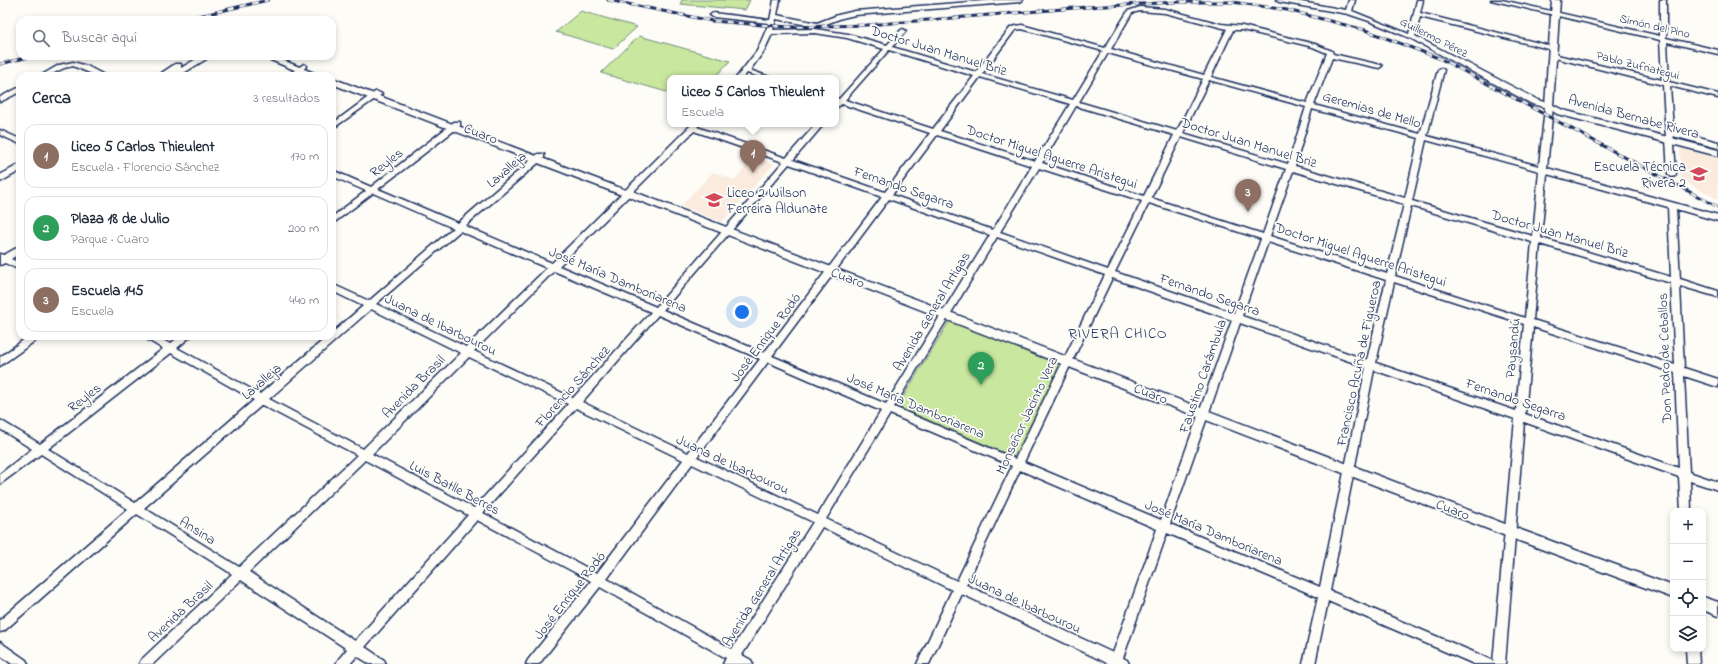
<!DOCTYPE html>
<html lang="es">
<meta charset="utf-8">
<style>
:root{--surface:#fff;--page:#f6f6f7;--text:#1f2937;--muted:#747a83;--line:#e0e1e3;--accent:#d1495b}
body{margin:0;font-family:"Indie Flower",sans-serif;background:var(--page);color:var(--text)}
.controls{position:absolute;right:12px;bottom:12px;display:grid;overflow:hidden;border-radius:8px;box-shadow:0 2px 6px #0003}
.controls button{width:36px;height:36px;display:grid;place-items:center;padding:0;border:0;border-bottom:1px solid var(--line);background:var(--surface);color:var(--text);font:20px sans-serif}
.you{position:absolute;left:742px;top:312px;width:14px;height:14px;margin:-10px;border:3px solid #fff;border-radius:50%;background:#1a73e8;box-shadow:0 0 0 6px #1a73e833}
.badge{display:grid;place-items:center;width:26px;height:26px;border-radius:50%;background:var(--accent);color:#fff;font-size:13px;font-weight:700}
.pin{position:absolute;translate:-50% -33px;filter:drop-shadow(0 1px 2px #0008)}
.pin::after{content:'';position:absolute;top:21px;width:14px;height:12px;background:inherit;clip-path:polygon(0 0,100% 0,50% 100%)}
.popup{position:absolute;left:667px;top:75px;width:172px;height:52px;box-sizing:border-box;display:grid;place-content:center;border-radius:8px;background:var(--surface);filter:drop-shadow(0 1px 3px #0005);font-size:13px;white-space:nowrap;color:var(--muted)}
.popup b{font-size:15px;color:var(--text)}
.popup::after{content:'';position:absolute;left:50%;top:100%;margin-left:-8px;border:8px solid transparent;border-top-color:var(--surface)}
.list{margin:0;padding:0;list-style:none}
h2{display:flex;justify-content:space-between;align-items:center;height:52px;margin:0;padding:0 16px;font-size:17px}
h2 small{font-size:13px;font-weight:400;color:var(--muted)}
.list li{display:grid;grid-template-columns:26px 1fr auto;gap:12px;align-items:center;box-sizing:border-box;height:64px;margin:0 8px 8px;padding:0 8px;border:1px solid var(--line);border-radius:12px}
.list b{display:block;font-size:15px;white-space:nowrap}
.list p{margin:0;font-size:13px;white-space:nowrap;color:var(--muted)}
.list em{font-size:13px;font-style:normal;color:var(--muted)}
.icon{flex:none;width:22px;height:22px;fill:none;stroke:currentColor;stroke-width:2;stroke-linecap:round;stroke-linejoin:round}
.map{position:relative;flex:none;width:1718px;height:664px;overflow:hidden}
.search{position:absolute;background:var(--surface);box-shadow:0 2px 6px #0003;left:16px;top:16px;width:320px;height:44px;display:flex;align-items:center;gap:10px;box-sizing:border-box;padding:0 14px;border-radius:12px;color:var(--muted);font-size:15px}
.panel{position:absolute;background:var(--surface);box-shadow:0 2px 6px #0003;left:16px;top:72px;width:320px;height:268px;border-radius:12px}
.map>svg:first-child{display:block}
</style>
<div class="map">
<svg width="1718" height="664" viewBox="0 0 1718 664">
<rect width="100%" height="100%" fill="#fdfcf7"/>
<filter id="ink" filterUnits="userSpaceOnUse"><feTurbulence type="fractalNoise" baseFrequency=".025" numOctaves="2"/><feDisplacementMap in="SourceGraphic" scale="8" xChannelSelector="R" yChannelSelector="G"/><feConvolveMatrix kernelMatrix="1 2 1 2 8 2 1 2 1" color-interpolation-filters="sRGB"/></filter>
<g filter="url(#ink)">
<!-- built -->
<path fill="#faebde" d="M1680 148 1718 158V199L1681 180Z
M755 157 774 164 722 222 681 206 713 172 734 180Z"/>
<!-- green -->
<path fill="#c9e79e" stroke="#728b7e" d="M682 0H750L745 10 680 4Z
M581 11 637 27 613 49 556 32Z
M639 36 730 61 714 78H670V93L601 73Z
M950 320 1062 364 1016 458 897 407Z"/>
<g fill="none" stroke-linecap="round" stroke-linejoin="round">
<!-- minor casing -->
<g stroke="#1b2f5e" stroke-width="3">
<path id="minor" d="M774 0H780L777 15 817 23 838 15 855 11 996 0H1023L1020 2 855 15 842 18 818 27 776 19 773 30 815 29 848 34 887 45 901 30 903 29 906 31 892 47 976 72 1011 27 1022 25 1105 48 1128 11 1140 7 1165 9 1221 24 1242 26 1315 44 1332 51 1333 54 1381 65 1382 66 1379 68 1332 58 1314 105 1420 134 1438 70 1441 68 1444 70 1427 136 1539 166 1545 107 1532 104 1410 38 1369 21 1348 14 1279 2 1276 0H1290L1346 10 1349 0H1355L1352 11 1409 34 1417 0H1423L1420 13 1555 47V49L1553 50 1420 17 1415 36 1538 100 1552 104 1553 106 1547 168 1718 215V221L1676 209 1680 279 1718 291V297L1680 286 1684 368 1718 379V387L1684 376 1689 472 1718 482V490L1690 481 1691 511H1681L1679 477 1524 422 1505 664H1474L1328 601 1315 664H1303L1318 597 1167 533 1123 658 1127 660 1129 664H1109L962 594 929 664H917L952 590 822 527 742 655 751 660 753 664H723L726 658 600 587 539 664H526L528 660 591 581 477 520 365 647 384 660 386 664H370L357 656 350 664H336L338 660 347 649 241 580 153 664H139L141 660 232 574 137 514 4 631 0 632V620L128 509 41 454 0 484V474L32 449 0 429V420L40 444 163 349 145 338 143 336H156L170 344 180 336H191L177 348 260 394 328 336H332V333L363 306 332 291V284L369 301 453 228 373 193 332 224V217L366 191 332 176V170L371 187 454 122H460V126L378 189 458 223 538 154H544V158L465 226 552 263 692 124H700L697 127 786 158 816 124H824L793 160 885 192 930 133 842 104 836 108V98L839 99 884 49 847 38 815 33 772 34 764 51 750 70 772 78H762L747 73 743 78H736L757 51 769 23 713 17 710 15 713 13 770 20ZM1140 11 1165 13 1227 29 1204 75 1111 49 1132 13ZM1022 29 1103 51 1073 100 982 74 1015 30ZM1233 30H1242L1313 47 1327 53 1307 103 1211 77ZM889 50 974 76 933 129 845 100ZM1108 53 1203 79 1177 131 1079 102ZM980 77 1070 104 1035 161 940 131ZM1209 80 1306 107 1288 164 1183 133ZM1076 106 1174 135 1144 196 1042 163ZM1312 109 1419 138 1405 198 1295 166ZM694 131 783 162 656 307 559 266ZM937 135 1032 166 993 230 892 195ZM1181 137 1286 169 1263 234 1151 198ZM1426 140 1539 171 1533 236 1412 201ZM789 164 882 197 764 353 663 310ZM1039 168 1142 201 1108 270 1000 232ZM1293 171 1404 204 1387 274 1270 236ZM1547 174 1668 207 1671 277 1541 238ZM889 199 990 235 886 404 772 356ZM1149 203 1261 239 1234 313 1115 272ZM1411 206 1532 242 1525 318 1395 276ZM460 231 547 268 466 347 376 304ZM997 237 1105 275 1015 459 894 407ZM1268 242 1386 280 1367 360 1242 316ZM1540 244 1671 283 1675 365 1533 320ZM554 271 651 312 573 398 474 351ZM1112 278 1232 320 1161 520 1024 462ZM1394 282 1524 324 1516 411 1376 363ZM371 309 461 353 363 449 269 399ZM658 315 760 359 688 453 582 402ZM1240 323 1366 367 1320 587 1170 524ZM1533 327 1675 373 1679 468 1525 414ZM171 353 254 400 135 503 48 449ZM469 357 568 404 474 508 372 454ZM768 362 881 411 818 515 697 457ZM1374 370 1515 419 1493 663 1492 660 1330 591ZM262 405 357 455 239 567 144 508ZM576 408 683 460 597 573 483 513ZM890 414 1012 466 957 581 826 519ZM365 460 468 515 355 641 249 572ZM692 464 813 522 732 649 607 579ZM1020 470 1157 529 1113 653 966 585Z
M1491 0H1502L1660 36V0H1666V38L1718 50V54L1667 42 1669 82 1718 94V98L1670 86 1676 174 1675 176 1672 177 1668 174 1663 85 1551 57 1550 56 1553 54 1662 80 1660 40Z
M73 62 87 66 106 76H97L73 66 64 68 48 76H40L59 65Z
M304 64 307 66 306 67 294 76H286Z
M20 87V92L0 102V97Z
M375 92H378L382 94 332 129V124Z
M0 130 20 139V144L0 135Z
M20 246V253L11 259 20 263V270L5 263 0 265V254L4 255Z
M29 336H41L39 338 0 366V357Z
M0 642 26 660 28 664H12L0 655Z
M1686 649H1698L1699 664H1687Z"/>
</g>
<!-- tertiary casing -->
<g stroke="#1b2f5e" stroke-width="3">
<path id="tertiary" d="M1552 0H1560L1553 105 1563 110 1718 150V156L1557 114 1545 106Z
M201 56H211L179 76H169L170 74 157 76 175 64H181V68Z
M261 56H273L321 76H309Z
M332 78 623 189 632 191 1513 527 1673 586V598L1506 536 627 196 619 194 332 84Z
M1676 131 1718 142V148L1673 136 1671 134Z
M20 164V171L0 182V175Z
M1703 597 1718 602V616L1703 610Z"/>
</g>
<!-- minor -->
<use href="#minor" fill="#fdfcf7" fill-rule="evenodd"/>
<!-- tertiary -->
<use href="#tertiary" fill="#fdfcf7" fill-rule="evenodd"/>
<!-- rail casing -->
<g stroke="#1b2f5e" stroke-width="3">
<path id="rail" d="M608 0 712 21 790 27 867 25 1087 7 1178 2H1232L1287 10 1365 30 1441 59 1718 207
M182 20 268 0
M0 64 33 56"/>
</g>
<!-- rail -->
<use href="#rail" stroke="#fdfcf7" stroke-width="2" stroke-dasharray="6" stroke-linecap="butt"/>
</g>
</g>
<!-- icons -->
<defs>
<g id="school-bare" transform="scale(1.38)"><path d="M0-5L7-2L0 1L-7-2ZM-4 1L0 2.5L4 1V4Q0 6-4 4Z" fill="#d1495b" stroke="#fdfcf7" stroke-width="2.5" paint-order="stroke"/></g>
</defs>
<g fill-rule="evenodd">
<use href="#school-bare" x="1699" y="174"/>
<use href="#school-bare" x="714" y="200"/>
</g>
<g text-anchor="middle" stroke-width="3.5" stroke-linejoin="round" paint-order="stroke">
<!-- far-street labels -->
<g font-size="12" fill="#1b2f5e" stroke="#fdfcf7">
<text transform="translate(1655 26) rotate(13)" y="4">Simón del Pino</text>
<text transform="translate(1434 37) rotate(27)" y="4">Guillermo Pérez</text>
<text transform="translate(1638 65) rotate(14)" y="4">Pablo Zufriategui</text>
</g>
<!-- street labels -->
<g font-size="14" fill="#1b2f5e" stroke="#fdfcf7">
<text transform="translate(939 50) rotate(17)" y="5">Doctor Juan Manuel Briz</text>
<text transform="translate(1372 109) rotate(16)" y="5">Geremias de Mello</text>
<text transform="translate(1634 116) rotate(15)" y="5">Avenida Bernabe Rivera</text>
<text transform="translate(481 133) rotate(21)" y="5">Cuaro</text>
<text transform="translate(1249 142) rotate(17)" y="5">Doctor Juan Manuel Briz</text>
<text transform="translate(1052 156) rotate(18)" y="5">Doctor Miguel Aguerre Aristegui</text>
<text transform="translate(386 162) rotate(-38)" y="5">Reyles</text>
<text transform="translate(506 169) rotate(-41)" y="5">Lavalleja</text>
<text transform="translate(904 187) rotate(19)" y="5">Fernando Segarra</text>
<text transform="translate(1560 233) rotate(16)" y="5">Doctor Juan Manuel Briz</text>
<text transform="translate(1361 254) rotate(18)" y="5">Doctor Miguel Aguerre Aristegui</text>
<text transform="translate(848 277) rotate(21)" y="5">Cuaro</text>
<text transform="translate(618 279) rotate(23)" y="5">José María Damboriarena</text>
<text transform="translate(1210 294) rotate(19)" y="5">Fernando Segarra</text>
<text transform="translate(931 311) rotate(-59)" y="5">Avenida General Artigas</text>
<text transform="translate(441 324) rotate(26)" y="5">Juana de Ibarbourou</text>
<text transform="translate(765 337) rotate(-53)" y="5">José Enrique Rodó</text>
<text transform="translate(1512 348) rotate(-85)" y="5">Paysandú</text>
<text transform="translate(1664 358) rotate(-92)" y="5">Don Pedro de Ceballos</text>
<text transform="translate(1358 363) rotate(-78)" y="5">Francisco Acuña de Figueroa</text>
<text transform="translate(1202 376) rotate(-71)" y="5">Faustino Carámbula</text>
<text transform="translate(261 381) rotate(-41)" y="5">Lavalleja</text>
<text transform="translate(413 386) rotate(-45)" y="5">Avenida Brasil</text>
<text transform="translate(572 386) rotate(-48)" y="5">Florencio Sánchez</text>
<text transform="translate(1151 393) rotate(21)" y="5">Cuaro</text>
<text transform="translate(84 397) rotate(-38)" y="5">Reyles</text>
<text transform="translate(1516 399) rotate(19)" y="5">Fernando Segarra</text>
<text transform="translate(916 405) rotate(23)" y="5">José María Damboriarena</text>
<text transform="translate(1026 415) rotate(-65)" y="5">Monseñor Jacinto Vera</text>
<text transform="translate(733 464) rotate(25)" y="5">Juana de Ibarbourou</text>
<text transform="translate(455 487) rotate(28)" y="5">Luis Batlle Berres</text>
<text transform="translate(1453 509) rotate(21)" y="5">Cuaro</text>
<text transform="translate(198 530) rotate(32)" y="5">Ansina</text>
<text transform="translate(1214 532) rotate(23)" y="5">José María Damboriarena</text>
<text transform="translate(761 587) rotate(-58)" y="5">Avenida General Artigas</text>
<text transform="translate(569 595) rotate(-52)" y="5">José Enrique Rodó</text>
<text transform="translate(1025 603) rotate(25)" y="5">Juana de Ibarbourou</text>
<text transform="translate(180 611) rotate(-43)" y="5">Avenida Brasil</text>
</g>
<!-- poi labels -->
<g font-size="14" fill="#1b2f5e" stroke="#fdfcf7" text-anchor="end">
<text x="1686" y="171">Escuela Técnica<tspan x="1686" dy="16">Rivera 2</tspan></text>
<text x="727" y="197" text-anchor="start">Liceo 2 Wilson<tspan x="727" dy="16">Ferreira Aldunate</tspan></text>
</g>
<!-- neighbourhood labels -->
<g font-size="15" letter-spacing="1" fill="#1b2f5e" stroke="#fdfcf7">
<text x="1118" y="338">RIVERA CHICO</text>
</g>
</g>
</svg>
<div class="controls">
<button>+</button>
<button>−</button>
<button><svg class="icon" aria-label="locate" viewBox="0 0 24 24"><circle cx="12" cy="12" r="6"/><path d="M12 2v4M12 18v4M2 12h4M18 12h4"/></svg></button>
<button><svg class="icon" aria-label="layers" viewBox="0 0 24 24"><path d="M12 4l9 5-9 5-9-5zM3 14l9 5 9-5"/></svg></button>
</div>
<div class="you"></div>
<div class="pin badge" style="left:753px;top:173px;background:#8d6e63">1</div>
<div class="popup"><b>Liceo 5 Carlos Thieulent</b>Escuela</div>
<div class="pin badge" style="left:981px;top:385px;background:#2e9e5b">2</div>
<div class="pin badge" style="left:1248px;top:212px;background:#8d6e63">3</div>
<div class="search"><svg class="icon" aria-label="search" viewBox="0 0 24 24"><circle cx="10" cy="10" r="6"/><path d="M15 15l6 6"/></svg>Buscar aquí</div>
<section class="panel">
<h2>Cerca<small>3 resultados</small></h2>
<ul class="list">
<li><span class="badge" style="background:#8d6e63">1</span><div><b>Liceo 5 Carlos Thieulent</b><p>Escuela · Florencio Sánchez</p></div><em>170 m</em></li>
<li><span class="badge" style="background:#2e9e5b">2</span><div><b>Plaza 18 de Julio</b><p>Parque · Cuaro</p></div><em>200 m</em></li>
<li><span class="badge" style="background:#8d6e63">3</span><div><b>Escuela 145</b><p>Escuela</p></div><em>440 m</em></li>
</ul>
</section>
</div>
